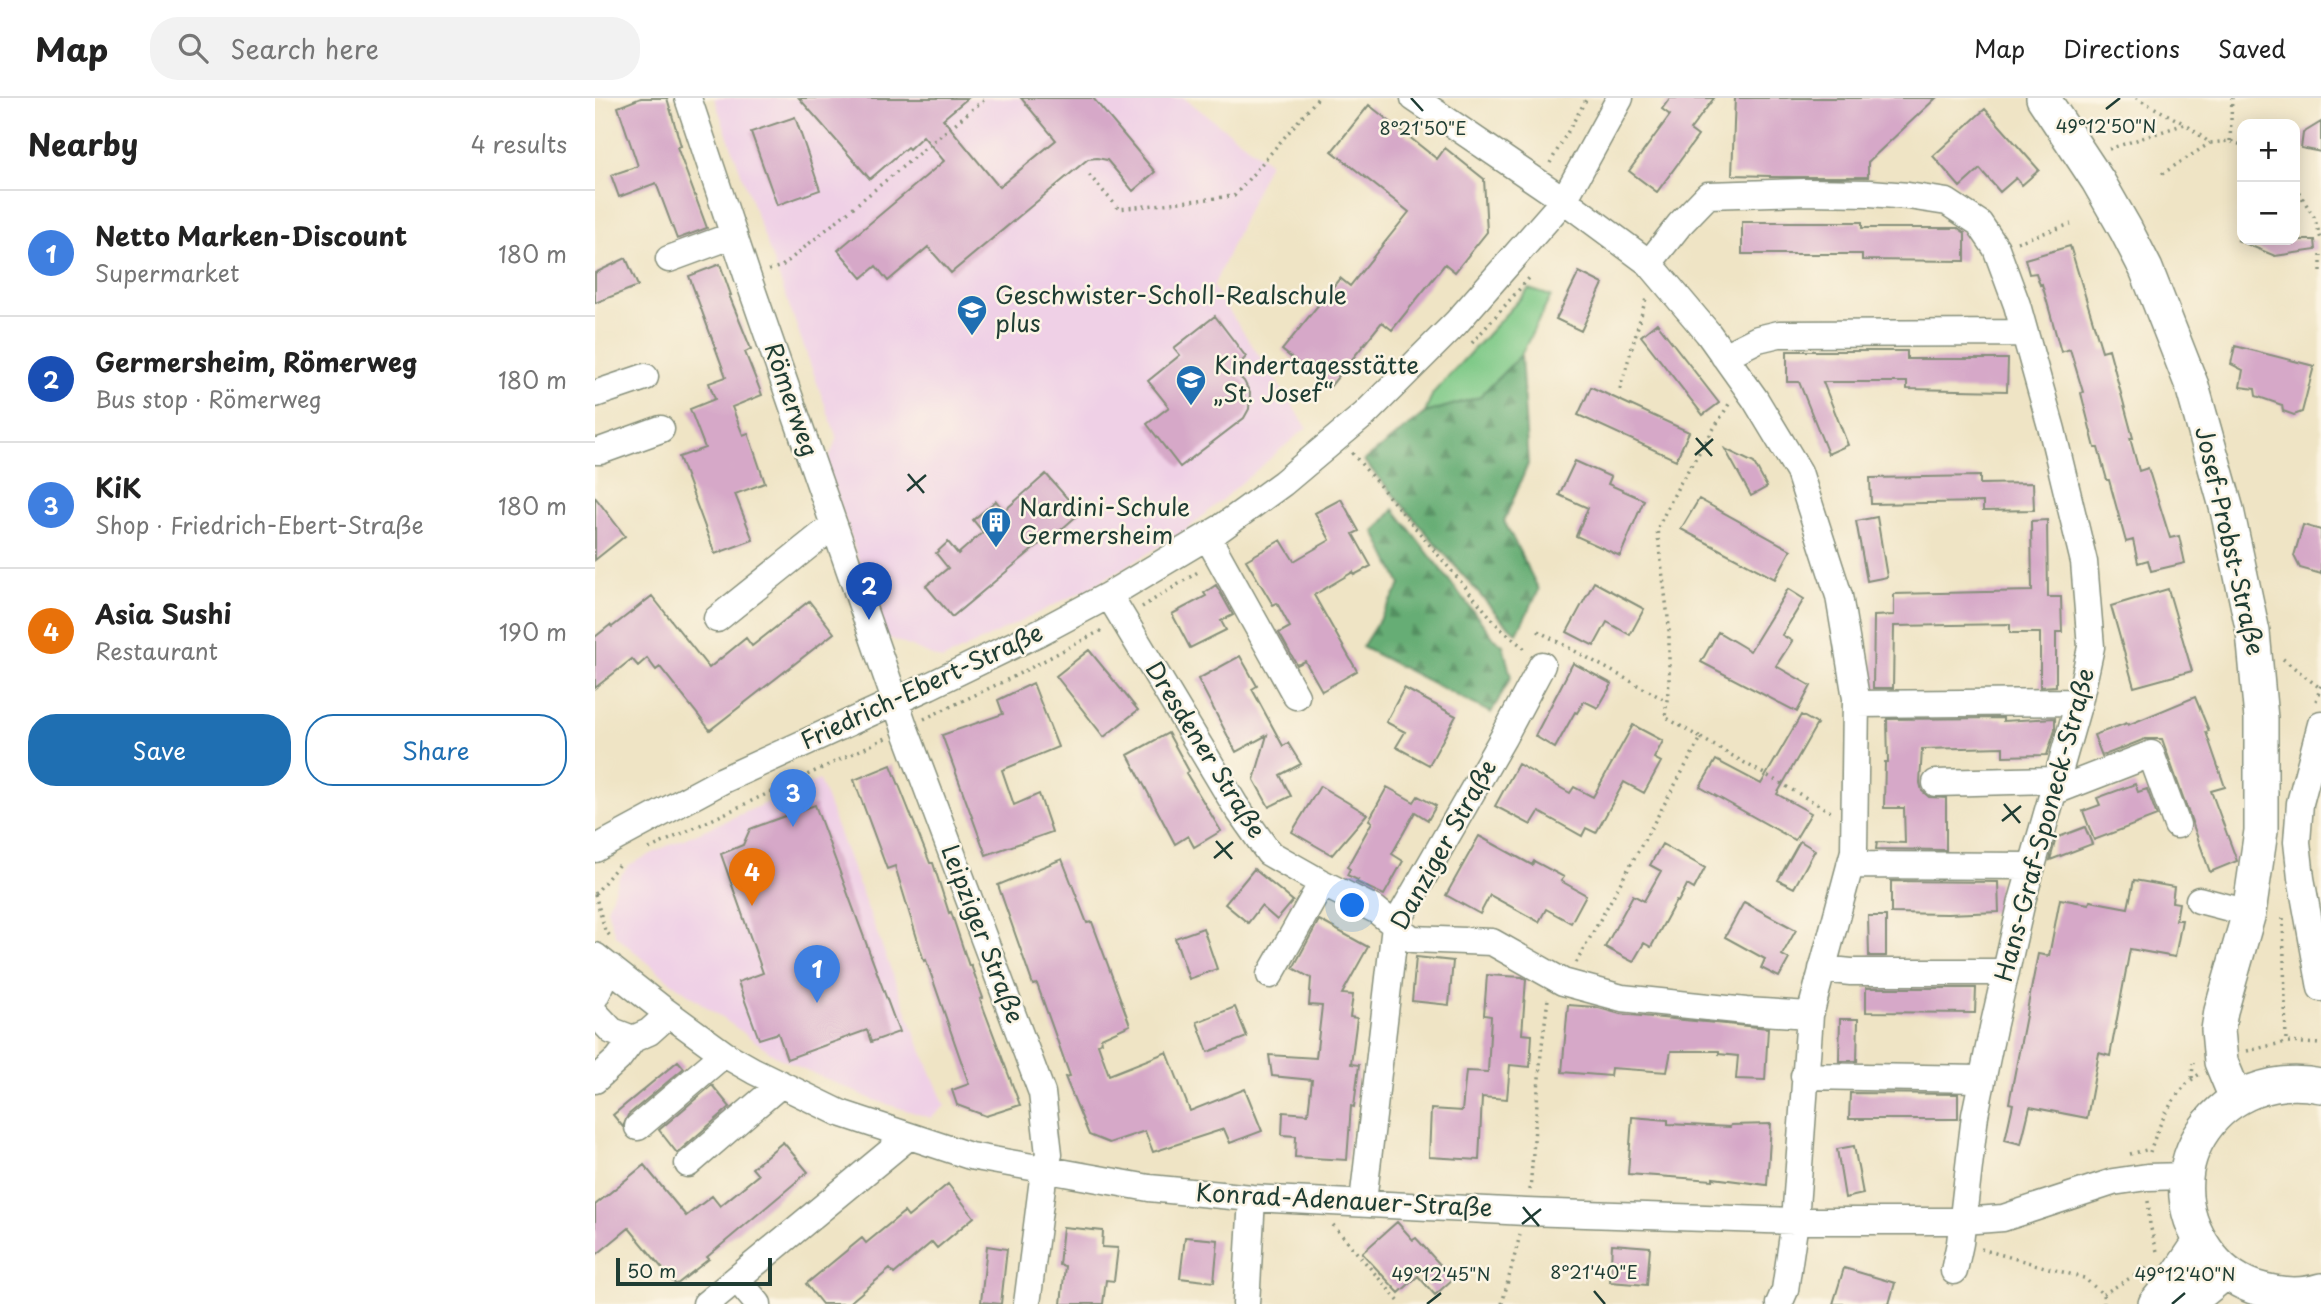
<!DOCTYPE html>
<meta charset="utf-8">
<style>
:root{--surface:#fff;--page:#f2f2f2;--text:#222;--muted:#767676;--line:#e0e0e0;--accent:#1f6fb2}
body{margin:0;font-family:"Playpen Sans",sans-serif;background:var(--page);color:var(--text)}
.controls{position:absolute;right:21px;top:21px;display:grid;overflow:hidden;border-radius:14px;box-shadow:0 4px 18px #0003}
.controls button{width:63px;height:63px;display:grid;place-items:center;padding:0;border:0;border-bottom:2px solid var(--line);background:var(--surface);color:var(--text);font:35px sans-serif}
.scale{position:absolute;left:21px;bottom:18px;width:156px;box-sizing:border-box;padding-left:7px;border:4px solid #1f3d34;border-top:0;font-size:19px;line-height:24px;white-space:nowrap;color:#1f3d34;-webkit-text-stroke:5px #fcf5e5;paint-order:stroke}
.you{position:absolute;left:758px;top:808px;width:24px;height:24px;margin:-18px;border:5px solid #fff;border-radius:50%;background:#1a73e8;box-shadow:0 0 0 10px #1a73e833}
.badge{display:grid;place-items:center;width:46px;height:46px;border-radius:50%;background:var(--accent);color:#fff;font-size:23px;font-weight:700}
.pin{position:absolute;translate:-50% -58px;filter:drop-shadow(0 2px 4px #0008)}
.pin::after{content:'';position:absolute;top:37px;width:24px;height:21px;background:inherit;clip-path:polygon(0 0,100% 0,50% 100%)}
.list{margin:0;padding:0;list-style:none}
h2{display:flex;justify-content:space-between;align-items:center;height:91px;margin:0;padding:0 28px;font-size:30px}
h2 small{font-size:23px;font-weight:400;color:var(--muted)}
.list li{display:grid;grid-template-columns:46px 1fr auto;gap:21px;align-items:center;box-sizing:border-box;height:126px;padding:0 28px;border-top:2px solid var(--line)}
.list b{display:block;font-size:26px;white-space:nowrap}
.list p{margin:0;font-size:23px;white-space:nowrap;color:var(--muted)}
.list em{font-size:23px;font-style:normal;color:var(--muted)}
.actions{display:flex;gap:14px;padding:21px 28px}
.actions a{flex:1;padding:16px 0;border:2px solid var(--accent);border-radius:28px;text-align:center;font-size:24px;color:var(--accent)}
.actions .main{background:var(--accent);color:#fff}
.icon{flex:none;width:38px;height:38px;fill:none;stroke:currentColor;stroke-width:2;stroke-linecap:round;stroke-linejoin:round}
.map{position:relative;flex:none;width:1726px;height:1206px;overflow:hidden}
header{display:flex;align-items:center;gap:42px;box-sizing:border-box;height:98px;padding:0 35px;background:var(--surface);border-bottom:2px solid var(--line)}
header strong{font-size:33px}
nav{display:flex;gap:38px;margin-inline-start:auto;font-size:24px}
.search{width:490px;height:63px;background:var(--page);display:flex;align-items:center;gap:18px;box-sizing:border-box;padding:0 24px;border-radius:28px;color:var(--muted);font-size:26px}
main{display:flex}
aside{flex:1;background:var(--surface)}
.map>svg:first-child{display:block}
</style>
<header>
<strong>Map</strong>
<div class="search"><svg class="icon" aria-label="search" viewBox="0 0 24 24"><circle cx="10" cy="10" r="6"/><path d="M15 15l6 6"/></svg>Search here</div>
<nav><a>Map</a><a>Directions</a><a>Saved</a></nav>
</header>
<main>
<aside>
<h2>Nearby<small>4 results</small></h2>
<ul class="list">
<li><span class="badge" style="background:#3f7fe0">1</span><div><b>Netto Marken-Discount</b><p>Supermarket</p></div><em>180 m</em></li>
<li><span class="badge" style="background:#1a4fb4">2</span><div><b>Germersheim, Römerweg</b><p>Bus stop · Römerweg</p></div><em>180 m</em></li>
<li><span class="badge" style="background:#3f7fe0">3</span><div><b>KiK</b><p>Shop · Friedrich-Ebert-Straße</p></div><em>180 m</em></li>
<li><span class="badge" style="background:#e8710a">4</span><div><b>Asia Sushi</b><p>Restaurant</p></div><em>190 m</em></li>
</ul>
<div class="actions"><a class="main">Save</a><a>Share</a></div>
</aside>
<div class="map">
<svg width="1726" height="1206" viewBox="0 0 1726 1206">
<defs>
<pattern id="forest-firs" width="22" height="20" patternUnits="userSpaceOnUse" patternTransform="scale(1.75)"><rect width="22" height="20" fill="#66ad74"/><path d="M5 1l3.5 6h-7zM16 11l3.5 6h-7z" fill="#538e60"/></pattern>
</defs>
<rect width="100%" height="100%" fill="#fcf5e5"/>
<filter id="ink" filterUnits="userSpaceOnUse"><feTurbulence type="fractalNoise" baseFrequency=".0143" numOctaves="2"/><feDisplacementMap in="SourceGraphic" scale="14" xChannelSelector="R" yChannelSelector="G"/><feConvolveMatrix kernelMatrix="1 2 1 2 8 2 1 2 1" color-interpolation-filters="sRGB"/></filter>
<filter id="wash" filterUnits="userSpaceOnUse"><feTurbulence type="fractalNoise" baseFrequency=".00686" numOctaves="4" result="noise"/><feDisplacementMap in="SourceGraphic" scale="28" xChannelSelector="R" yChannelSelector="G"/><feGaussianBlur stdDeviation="1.57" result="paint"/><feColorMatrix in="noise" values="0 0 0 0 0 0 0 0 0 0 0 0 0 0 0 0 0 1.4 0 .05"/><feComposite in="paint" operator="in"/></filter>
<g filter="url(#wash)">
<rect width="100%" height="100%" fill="#efe4c5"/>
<!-- built -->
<path fill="#efd0e6" d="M119 0H589L674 64 618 189 712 329 589 434 496 489 347 562 290 538 231 368 242 340Z
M224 682 321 938 350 1008 336 1020 276 1001 184 960 72 881 20 837 12 811 23 781 34 767 70 749Z"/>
<!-- green -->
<path fill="#7ec987" stroke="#4e835e" stroke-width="2" d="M934 191 956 198 926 257 884 300 830 315 838 295Z"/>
<!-- forest -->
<path fill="url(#forest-firs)" stroke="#427554" stroke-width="2" d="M926 257 933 366 909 423 944 492 922 535 906 521 769 363 830 315 884 299Z
M799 411 898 539 908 547 916 579 896 615 767 549 806 487 780 434Z"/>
<g id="blocks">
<!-- building -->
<path fill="#d6a8c8" d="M46 0H72L86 48 82 49 112 130 82 141 61 85 24 99 16 77 43 68 23 9Z
M204 0H373L348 21 404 89 461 42 426 0H498L560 74 538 93 512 62 502 60 493 61 356 175 333 149 293 183 281 168 267 180 243 152 349 63 328 38 314 51 312 49 275 81Z
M1075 0H1119L1095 32 1103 38 1062 94 1034 73 1075 17 1067 11Z
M1140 0H1341L1273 64V79H1175V78L1137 77Z
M774 7 842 61 850 50 889 81 892 134 860 174 850 166 797 232 787 224 734 290 687 252 745 180 755 188 814 114 737 53Z
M1390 11 1444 72 1427 87 1421 80 1405 94 1385 71 1365 89 1338 58Z
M200 19 225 92 182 107 156 34Z
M1726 24V54L1706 50 1708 35Z
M1147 124H1267V130H1363L1370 135V163L1267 162V156H1147Z
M1642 142H1720L1721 152 1680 158Z
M1475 148 1507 253 1514 251 1538 340H1535L1544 373 1553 370 1575 440 1584 438 1590 465 1556 473 1553 462 1543 465 1538 442 1531 444 1514 382H1512L1503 350H1500L1486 295 1488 294 1475 251 1466 254 1447 186 1445 187 1441 175 1434 176 1430 161Z
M31 160 43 188 0 205V175Z
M125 166 136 197H134L156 251 150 254 167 297 137 309 148 337 153 335 170 385 140 396 158 442 120 456 84 359 110 350 95 311 120 301 114 285 131 279 94 178Z
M984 174 1008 186 986 233 961 221Z
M620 218 651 259 638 273 649 283 655 295 654 311 649 320 585 369 552 326 574 309 553 283 585 257 579 250Z
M1062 225 1124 305 1108 317 1046 238Z
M1640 248 1719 268 1707 314 1699 317 1688 313 1687 307 1661 298 1660 291 1645 289 1648 272 1636 266Z
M1192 253H1312V261H1413L1412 293 1312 291V284H1228L1253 347 1233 356 1204 284H1192Z
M996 289 1094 334 1081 362 983 317Z
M1130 351 1159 365 1172 389 1156 398Z
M980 363 1016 379 1013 386 1049 402 1025 458 981 438 993 410 964 397Z
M451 376 485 415 450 446 448 443 357 519 331 488 353 470 341 455 353 444 363 456 388 434 378 422 401 403 409 413Z
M1385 378V386L1438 385 1439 412 1388 413V404L1276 406 1275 380Z
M0 399 30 438 0 462Z
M746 401 764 433 758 436 776 468 759 477 758 474 719 497 762 573 727 593 710 563 702 567 684 535 695 529 682 505 678 507 651 462 686 442 699 463 735 442 720 415Z
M1104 401 1196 452 1180 481 1086 431Z
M1282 419 1292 479 1272 483 1261 423Z
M1452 422 1453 499H1466L1467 534H1461V588L1445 589V535H1415V526L1299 528 1298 590H1278L1279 518 1299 517V496L1437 493 1436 423Z
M1708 427 1726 432V476L1705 470 1699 458Z
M999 484 1049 511 1035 537 1012 524 999 548 972 534Z
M621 487 638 517 626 523 631 532 595 550 577 516 611 498 609 495Z
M1193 491 1209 501 1187 537 1197 543 1181 568 1216 588 1202 614 1106 564 1123 534 1155 553Z
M1573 491 1597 573 1539 589 1516 508Z
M57 498 114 570 151 540 157 548 214 503 239 535 115 632 65 569 61 572 52 560 43 568 37 561 0 590V539L15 527 17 529Z
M494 552 543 612 509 639 461 578Z
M645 558 662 588 657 591 688 648 693 645 706 666 685 677 696 698 674 709 659 682 672 637 641 654 603 581Z
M978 565 1017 586 1003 610 989 603 982 615 980 614 960 650 940 638Z
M438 585 463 649 407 672 419 707 444 696 457 734 391 757 347 637 408 616 403 602Z
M809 590 861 618 834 667 801 649 810 634 791 624Z
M1600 599 1614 633 1611 634 1630 689 1616 693 1642 763 1615 774 1567 641H1550L1507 658 1499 637 1532 625 1533 627Z
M1206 617 1222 626 1182 696 1216 715 1200 742 1105 689 1121 662 1166 686Z
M1408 620V623L1460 620V632L1452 657 1408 658V649L1327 651 1325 685 1327 693 1334 699 1351 700V752L1281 751 1282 744 1310 745 1309 710H1289L1290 664H1293L1292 621Z
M1038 627 1068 643 1059 660 1066 664 1049 695 1029 684 1001 735 991 730 987 738 944 714 936 727 900 708 923 666 975 695 979 689 998 699Z
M573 635 594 673 591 675 626 733 599 749 593 738 580 746 533 657Z
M296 667 335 765H338L354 815 356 814 374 868 376 867 388 900 385 901 425 1007 391 1018 362 1007 357 992 374 986 331 862 329 863 300 768 292 771 259 682Z
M1540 686 1543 694 1552 691 1562 718 1499 742 1488 713 1505 707 1502 700Z
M725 688 772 716 737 757 697 734Z
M792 689 819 704 823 698 841 708 833 722 820 714 797 756 808 763 789 797 761 784 763 782 752 777 755 771 752 769 777 724 774 722Z
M220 707 304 934 276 944 272 932 192 961 183 935 164 941 143 884 168 875 126 756 148 747 155 731Z
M1490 729 1497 746 1455 762 1461 740Z
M884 738 937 767 939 763 969 779 966 783 991 797 976 825 951 811 944 824 895 797 885 816 851 797Z
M1205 743 1220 752 1199 790 1183 782Z
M1067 746 1110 770 1099 791 1092 787 1083 804 1081 803 1056 849 1049 845 1038 864 1010 849 1038 797 1049 803 1066 773 1055 767Z
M467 761 492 825 497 824 535 927 506 940 507 944 503 946 514 977 572 954 595 1013 650 991 667 1033 635 1045 629 1031 558 1054 550 1033 514 1045 494 1037 470 979 475 978 442 886 438 887 403 787Z
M659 771 698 803 682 822 666 808 653 825 630 806Z
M1539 782 1579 789 1577 804 1584 805 1581 822H1587L1580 859 1535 851 1515 958 1504 955 1492 1020 1435 1009 1426 1046 1410 1042 1418 1006 1414 1005 1443 856 1454 858 1465 801 1494 806 1495 803 1533 810Z
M1296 783 1403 784 1404 814 1352 816 1296 815Z
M1149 804 1201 832 1187 857 1194 861 1184 879 1166 870 1170 861 1130 839Z
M1273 818H1291V858H1274Z
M724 822 773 849 747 896 758 897 755 919 762 920 756 966 764 967 759 1009 756 1008 752 1062 700 1059 701 1038 687 1037 688 1014 713 1016 717 982 677 978 674 957 721 960 727 908 714 907 716 880 698 870Z
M608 830 622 871 594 881 580 840Z
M821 859 858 863 854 907 817 903Z
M892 877 927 879 931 881 927 936 937 937 935 969 915 967 912 1001 887 999 884 1062 834 1059 836 1011 867 1013 871 973 893 974 896 918 889 917Z
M1271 890H1381L1380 915 1271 914Z
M973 907 1000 909 1025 916 1173 930 1170 982 1141 981 1143 958 1124 956V953H1076L1072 974 1016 970 1015 978 967 974Z
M640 909 652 939 613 954 602 924Z
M1245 921H1263L1262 963H1244Z
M83 963 89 970 33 1017 28 1029 18 1017Z
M117 987 135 1009 82 1055 64 1032Z
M1255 995 1363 996V1021H1254Z
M1037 1019 1073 1022V1026L1135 1029 1136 1027 1176 1026 1172 1087 1118 1080V1082L1033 1076Z
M188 1044 213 1074 112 1159 114 1161 81 1187 34 1130 0 1158V1107L49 1067 91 1118 117 1098 125 1108 163 1077 157 1070Z
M1259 1048 1268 1096 1250 1100 1242 1051Z
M353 1086 379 1119 342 1150 337 1144 299 1176 295 1171 253 1206H227L211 1186 267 1140 271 1145 309 1114 313 1119Z
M802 1124 818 1142 821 1140 858 1181 840 1197 823 1178 804 1195 767 1155Z
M468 1129 508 1133 507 1149 523 1150 519 1183 511 1182 508 1206H466L470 1168 464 1167Z
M590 1139 623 1142 619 1184 585 1180Z
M1017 1146 1055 1149 1052 1187 1015 1184Z
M392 1148 412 1151 406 1206 386 1204Z
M1249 1170 1300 1185 1294 1206H1238Z"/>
</g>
</g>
<g filter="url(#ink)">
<use href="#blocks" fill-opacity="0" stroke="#87907c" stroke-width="2"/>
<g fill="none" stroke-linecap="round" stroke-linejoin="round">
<!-- minor casing -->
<g stroke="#87907c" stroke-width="29">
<path id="minor" d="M93 0 153 180 310 631 447 995 454 1056 449 1073 432 1206
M819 0 969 102 1054 165 1113 235 1160 301 1204 374 1244 498 1261 600 1259 753 1215 917 1200 1123 1190 1192 1184 1206
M74 161 139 137
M1054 165 1085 126 1113 97 1210 94 1275 95 1313 98 1352 104 1384 125 1401 150 1422 207 1457 332 1489 464 1496 549 1484 604 1427 803 1398 930 1380 1017 1365 1145 1359 1173
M1129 258 1163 241 1184 236 1429 235
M0 296 50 279
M0 353H5L66 331
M612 438 701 598
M514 497 640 707 674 755 727 785 781 812 817 841 897 844 968 884 1027 900 1151 913 1215 917
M122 521 239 427
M1261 606 1484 604
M1726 626 1705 705 1702 744 1706 780 1726 890
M1341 685 1461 682
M1458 694 1556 656 1582 727
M0 751 128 682 334 588 443 535 514 497 626 430 688 385 770 316 861 225 969 102 1025 0
M1255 767 1437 768
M1604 802 1654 815
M0 858 66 910 129 956 159 973 245 1015 375 1058 554 1090 657 1100 931 1114 1200 1123H1368L1408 1120 1518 1084 1552 1079 1591 1078
M1227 871 1256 874H1411
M675 877 727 785
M0 899 15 869
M0 915 17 933 38 941 54 934 74 916
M1209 978 1387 981
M0 982 23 961 38 941
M43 1029 129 956
M93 1066 186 986
M768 1104 800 828 908 640 947 567
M142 1181 163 1206
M111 1206 313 1039
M651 1206 657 1100"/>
</g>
<!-- major casing -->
<g stroke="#87907c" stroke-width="36">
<path id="major" d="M1448 0 1503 83 1531 132 1551 171 1597 288 1632 412 1658 534 1666 621V733L1654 815 1626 913 1623 932 1626 964 1641 1000
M1726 988C1627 967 1552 1069 1612 1153 1623 1169 1639 1182 1658 1189 1680 1196 1703 1199 1726 1192
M1560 1206 1580 1181 1605 1144
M1592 1206 1631 1174"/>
</g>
<!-- path -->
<path stroke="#87907c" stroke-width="3.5" stroke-dasharray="2 5" stroke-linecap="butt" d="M1541 0 1590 26
M1635 43 1637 0
M1514 51 1590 26 1615 45 1635 43 1647 47
M955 65 992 0
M1567 76 1615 45
M494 77 524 111 639 98 723 0
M1700 88 1719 119 1726 141
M1422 144 1476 126
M1726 157V176
M174 172 187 168 391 0
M877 245 936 178
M1025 291 1052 197
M757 355 904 529 930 551
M547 509 606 472
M943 533 1072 603
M1688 561 1725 590
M1721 603 1726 587
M329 621 418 579 507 532
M1106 640 1236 714
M54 751 291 640
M0 796 10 832 16 839
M0 796 25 765
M1688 820 1691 944
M981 865 1106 640 1070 619 1074 585V528L1062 431 1084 387 1134 306
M1652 953 1691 944 1726 946
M1597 980 1598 965
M1555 1054C1563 1027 1580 990 1605 976
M1535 1056 1555 1051
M935 1092 946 955 953 901
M1553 1103 1555 1127 1563 1157
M738 1127 806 1206
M1386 1151 1489 1180 1508 1196 1509 1206
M1508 1196 1554 1169
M907 1206 925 1137"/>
<!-- minor -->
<use href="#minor" stroke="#fff" stroke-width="26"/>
<!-- major -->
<use href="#major" stroke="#fff" stroke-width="33"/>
</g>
</g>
<!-- ticks -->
<path fill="none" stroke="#1f3d34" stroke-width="2.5" d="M816 0 828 13M1511 11 1525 0M1101 340 1117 358M1100 357 1118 341M313 376 329 395M312 393 331 377M1409 706 1425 725M1407 723 1426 708M621 743 637 761M619 760 638 744M928 1109 944 1128M927 1126 946 1111M999 1193 1010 1206M832 1206 846 1195M1577 1206 1590 1195"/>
<!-- icons -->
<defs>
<g id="school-pin" transform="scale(1.575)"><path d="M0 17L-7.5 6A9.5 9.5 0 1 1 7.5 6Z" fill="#1f6fb2" stroke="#fcf5e5"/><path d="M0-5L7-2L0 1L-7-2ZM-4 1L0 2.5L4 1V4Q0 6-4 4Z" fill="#fff"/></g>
<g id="building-pin" transform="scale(1.575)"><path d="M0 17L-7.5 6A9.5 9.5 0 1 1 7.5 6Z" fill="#1f6fb2" stroke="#fcf5e5"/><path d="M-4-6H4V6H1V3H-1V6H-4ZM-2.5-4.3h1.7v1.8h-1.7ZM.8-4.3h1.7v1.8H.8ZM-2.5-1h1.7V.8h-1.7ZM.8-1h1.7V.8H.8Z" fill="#fff"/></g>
</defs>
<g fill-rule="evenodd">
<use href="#school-pin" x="377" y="212"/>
<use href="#school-pin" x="596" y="282"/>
<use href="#building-pin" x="401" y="424"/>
</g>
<g text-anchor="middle" stroke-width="5" stroke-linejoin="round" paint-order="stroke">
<!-- poi labels -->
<g font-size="24" fill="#1f3d34" stroke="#fcf5e5" text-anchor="start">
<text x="400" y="206">Geschwister-Scholl-Realschule<tspan x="400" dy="28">plus</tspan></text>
<text x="619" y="276">Kindertagesstätte<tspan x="619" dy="28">„St. Josef“</tspan></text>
<text x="424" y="418">Nardini-Schule<tspan x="424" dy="28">Germersheim</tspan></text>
</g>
<!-- street labels -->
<g font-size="24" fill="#1f3d34" stroke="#fcf5e5">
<text transform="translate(196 302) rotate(71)" y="8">Römerweg</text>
<text transform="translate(1634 443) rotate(77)" y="8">Josef-Probst-Straße</text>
<text transform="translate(327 589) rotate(-25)" y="8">Friedrich-Ebert-Straße</text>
<text transform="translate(610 652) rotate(58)" y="8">Dresdener Straße</text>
<text transform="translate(1450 727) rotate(-75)" y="8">Hans-Graf-Sponeck-Straße</text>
<text transform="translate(849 747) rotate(-61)" y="8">Danziger Straße</text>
<text transform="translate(387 836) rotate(69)" y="8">Leipziger Straße</text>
<text transform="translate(749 1103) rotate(3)" y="8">Konrad-Adenauer-Straße</text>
</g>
</g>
<g font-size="18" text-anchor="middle" fill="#1f3d34" stroke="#fcf5e5" stroke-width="5" stroke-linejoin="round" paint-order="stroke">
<text x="1511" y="35">49°12'50"N</text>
<text x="828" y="37">8°21'50"E</text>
<text x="999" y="1181">8°21'40"E</text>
<text x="846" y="1183">49°12'45"N</text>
<text x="1590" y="1183">49°12'40"N</text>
</g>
</svg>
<div class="controls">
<button>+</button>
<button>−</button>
</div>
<div class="scale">50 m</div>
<div class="you"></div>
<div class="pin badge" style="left:222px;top:905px;background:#3f7fe0">1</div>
<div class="pin badge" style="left:274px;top:522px;background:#1a4fb4">2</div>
<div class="pin badge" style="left:198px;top:729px;background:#3f7fe0">3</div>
<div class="pin badge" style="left:157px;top:808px;background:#e8710a">4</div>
</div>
</main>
